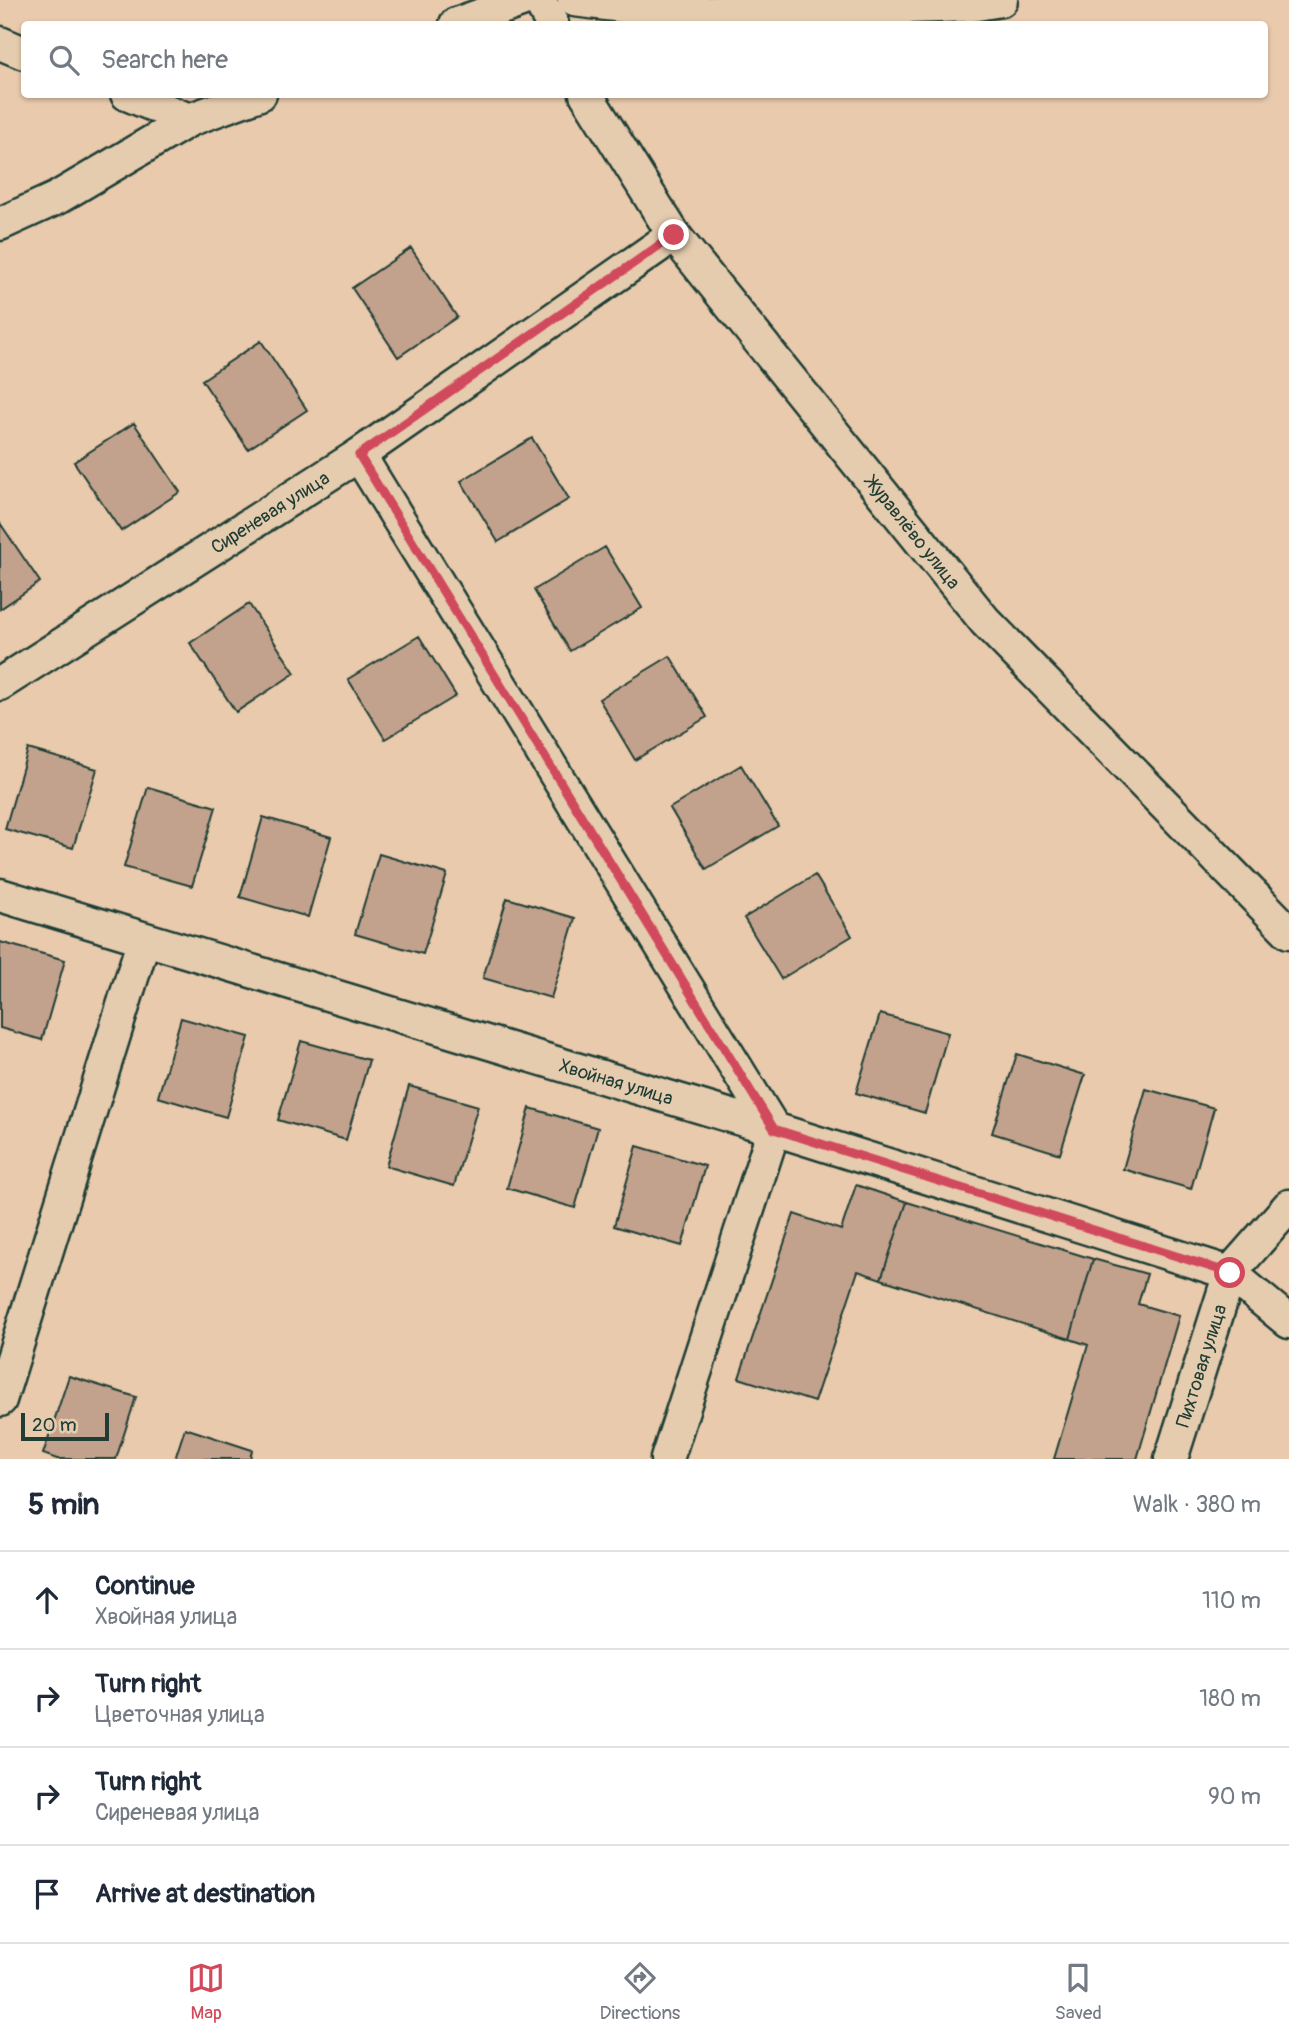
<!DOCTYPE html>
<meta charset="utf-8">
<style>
:root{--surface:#fff;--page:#f2f2f3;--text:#1f2937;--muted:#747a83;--line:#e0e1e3;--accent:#d1495b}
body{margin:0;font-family:Pangolin,sans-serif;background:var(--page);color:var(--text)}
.scale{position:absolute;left:21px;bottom:18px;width:88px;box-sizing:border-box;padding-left:7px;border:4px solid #1f3d34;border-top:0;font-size:19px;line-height:24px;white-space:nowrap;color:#1f3d34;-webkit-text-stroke:5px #e6ccae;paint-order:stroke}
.stop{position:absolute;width:21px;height:21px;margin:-16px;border:5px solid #d1495b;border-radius:50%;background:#fff}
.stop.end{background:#d1495b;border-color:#fff;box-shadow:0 2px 7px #0008}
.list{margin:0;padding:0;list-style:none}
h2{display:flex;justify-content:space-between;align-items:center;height:91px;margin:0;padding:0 28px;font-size:30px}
h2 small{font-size:23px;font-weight:400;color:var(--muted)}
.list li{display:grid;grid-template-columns:46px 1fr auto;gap:21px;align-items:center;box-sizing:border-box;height:98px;padding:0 28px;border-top:2px solid var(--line)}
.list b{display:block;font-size:26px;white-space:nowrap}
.list p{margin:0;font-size:23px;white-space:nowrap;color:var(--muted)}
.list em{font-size:23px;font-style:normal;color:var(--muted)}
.icon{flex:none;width:38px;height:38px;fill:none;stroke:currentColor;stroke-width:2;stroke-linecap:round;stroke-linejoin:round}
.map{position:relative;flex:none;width:1289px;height:1459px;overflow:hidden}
.search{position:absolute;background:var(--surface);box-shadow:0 2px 5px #0004;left:21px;right:21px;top:21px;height:77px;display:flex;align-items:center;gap:18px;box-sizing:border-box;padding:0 24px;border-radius:7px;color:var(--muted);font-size:26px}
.sheet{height:483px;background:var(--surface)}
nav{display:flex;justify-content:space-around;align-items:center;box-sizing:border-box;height:98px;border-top:2px solid var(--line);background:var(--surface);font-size:19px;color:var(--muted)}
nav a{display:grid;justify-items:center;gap:4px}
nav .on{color:var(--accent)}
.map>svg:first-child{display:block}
</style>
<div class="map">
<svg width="1289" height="1459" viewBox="0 0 1289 1459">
<rect width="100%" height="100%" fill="#e9caad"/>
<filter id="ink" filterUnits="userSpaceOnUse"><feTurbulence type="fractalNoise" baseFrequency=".0143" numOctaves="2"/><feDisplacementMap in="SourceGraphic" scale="14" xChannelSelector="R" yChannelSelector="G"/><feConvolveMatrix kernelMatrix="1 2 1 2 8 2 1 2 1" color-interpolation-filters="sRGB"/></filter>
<g filter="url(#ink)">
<!-- building -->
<path fill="#c3a28d" stroke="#1f3d34" stroke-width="2" d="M411 248 457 317 398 357 352 288Z
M261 341 307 410 248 449 202 380Z
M134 423 180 492 121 531 74 462Z
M532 438 569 499 498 542 461 481Z
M0 523 40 582 0 609Z
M605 547 642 608 570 651 534 590Z
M249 604 295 673 236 712 190 643Z
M419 636 456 696 385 739 348 679Z
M670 656 707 717 635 760 599 699Z
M28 749 97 769 73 848 5 829Z
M741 765 778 826 706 869 670 808Z
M148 787 216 807 192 886 124 867Z
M263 817 331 837 308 917 240 897Z
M379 854 447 874 423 954 355 934Z
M815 875 852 936 781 979 744 918Z
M507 898 575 918 551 998 483 978Z
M0 942 65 960 42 1040 0 1028Z
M880 1014 948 1033 925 1113 856 1093Z
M181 1018 249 1037 226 1117 158 1097Z
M301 1041 369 1060 346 1140 278 1120Z
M1017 1054 1085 1075 1060 1154 992 1133Z
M409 1086 478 1106 454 1186 386 1166Z
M1146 1089 1214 1108 1191 1189 1123 1169Z
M530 1108 598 1128 575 1208 507 1188Z
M637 1146 705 1166 682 1246 614 1226Z
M856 1185 907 1202 881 1279 858 1271 814 1402 739 1378 794 1214 841 1230Z
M907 1202 1093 1259 1070 1339 881 1279Z
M1093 1259 1147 1274 1138 1304 1179 1316 1137 1459H1054L1088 1345 1070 1339Z
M69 1376 136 1397 116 1459H57L43 1454Z
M185 1428 252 1450 250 1459H175Z"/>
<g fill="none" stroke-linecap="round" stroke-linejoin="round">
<!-- minor casing -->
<g stroke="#1f3d34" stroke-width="37">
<g id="minor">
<path d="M539 0 552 24"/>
<path d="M574 0 688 14 971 5 1001 0"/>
<path d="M456 24 524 0"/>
<path d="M0 43 24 53"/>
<path d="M127 94 189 120"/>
<path id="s1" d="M586 94 674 235 985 621 1289 932"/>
<path d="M0 224 57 198 189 120 260 94"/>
<path d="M359 455 774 1129 667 1459"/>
<path id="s2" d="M0 684 359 455 674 235"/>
<path id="s3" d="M0 895 774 1129 1230 1273 1289 1322"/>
<path d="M0 1400 144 939"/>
<path id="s4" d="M1171 1459 1230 1273 1289 1206"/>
</g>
</g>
<!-- minor -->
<use href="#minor" stroke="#e6ccae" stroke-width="32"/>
</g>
</g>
<g fill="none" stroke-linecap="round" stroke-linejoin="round" filter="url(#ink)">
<!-- route -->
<path stroke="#d1495b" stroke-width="9" d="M674 235 359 455 774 1129 1230 1273"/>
</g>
<g text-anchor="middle" stroke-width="6" stroke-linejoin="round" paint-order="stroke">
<!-- street labels -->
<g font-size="19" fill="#1f3d34" stroke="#e6ccae">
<text dy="7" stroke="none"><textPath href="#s2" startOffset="320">Сиреневая улица</textPath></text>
<text dy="7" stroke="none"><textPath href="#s1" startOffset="548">Журавлёво улица</textPath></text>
<text dy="7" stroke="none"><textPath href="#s3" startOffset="644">Хвойная улица</textPath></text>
<text dy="7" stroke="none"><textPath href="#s4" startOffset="98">Пихтовая улица</textPath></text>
</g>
</g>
</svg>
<div class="scale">20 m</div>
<div class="stop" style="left:1230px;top:1273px"></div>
<div class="stop end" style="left:674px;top:235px"></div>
<div class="search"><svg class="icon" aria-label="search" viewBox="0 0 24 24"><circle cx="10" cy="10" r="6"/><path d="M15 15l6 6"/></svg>Search here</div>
</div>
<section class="sheet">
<h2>5 min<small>Walk · 380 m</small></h2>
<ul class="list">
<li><svg class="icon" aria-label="ahead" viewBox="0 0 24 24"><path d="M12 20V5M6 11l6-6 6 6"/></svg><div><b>Continue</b><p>Хвойная улица</p></div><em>110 m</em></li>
<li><svg class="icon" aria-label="right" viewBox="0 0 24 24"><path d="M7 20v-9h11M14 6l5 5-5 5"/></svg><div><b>Turn right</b><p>Цветочная улица</p></div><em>180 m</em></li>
<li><svg class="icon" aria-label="right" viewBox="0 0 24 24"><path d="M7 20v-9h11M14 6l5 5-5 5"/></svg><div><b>Turn right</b><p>Сиреневая улица</p></div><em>90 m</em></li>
<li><svg class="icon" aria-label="arrive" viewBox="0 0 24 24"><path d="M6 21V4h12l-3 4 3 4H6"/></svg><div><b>Arrive at destination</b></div></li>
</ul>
</section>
<nav>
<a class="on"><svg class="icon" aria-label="map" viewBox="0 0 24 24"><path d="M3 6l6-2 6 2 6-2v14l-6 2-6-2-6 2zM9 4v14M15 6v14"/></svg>Map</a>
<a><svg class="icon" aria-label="directions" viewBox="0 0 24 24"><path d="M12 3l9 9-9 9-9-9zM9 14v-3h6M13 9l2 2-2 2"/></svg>Directions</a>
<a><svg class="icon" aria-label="saved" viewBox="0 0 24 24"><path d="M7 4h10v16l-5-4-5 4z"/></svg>Saved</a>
</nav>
